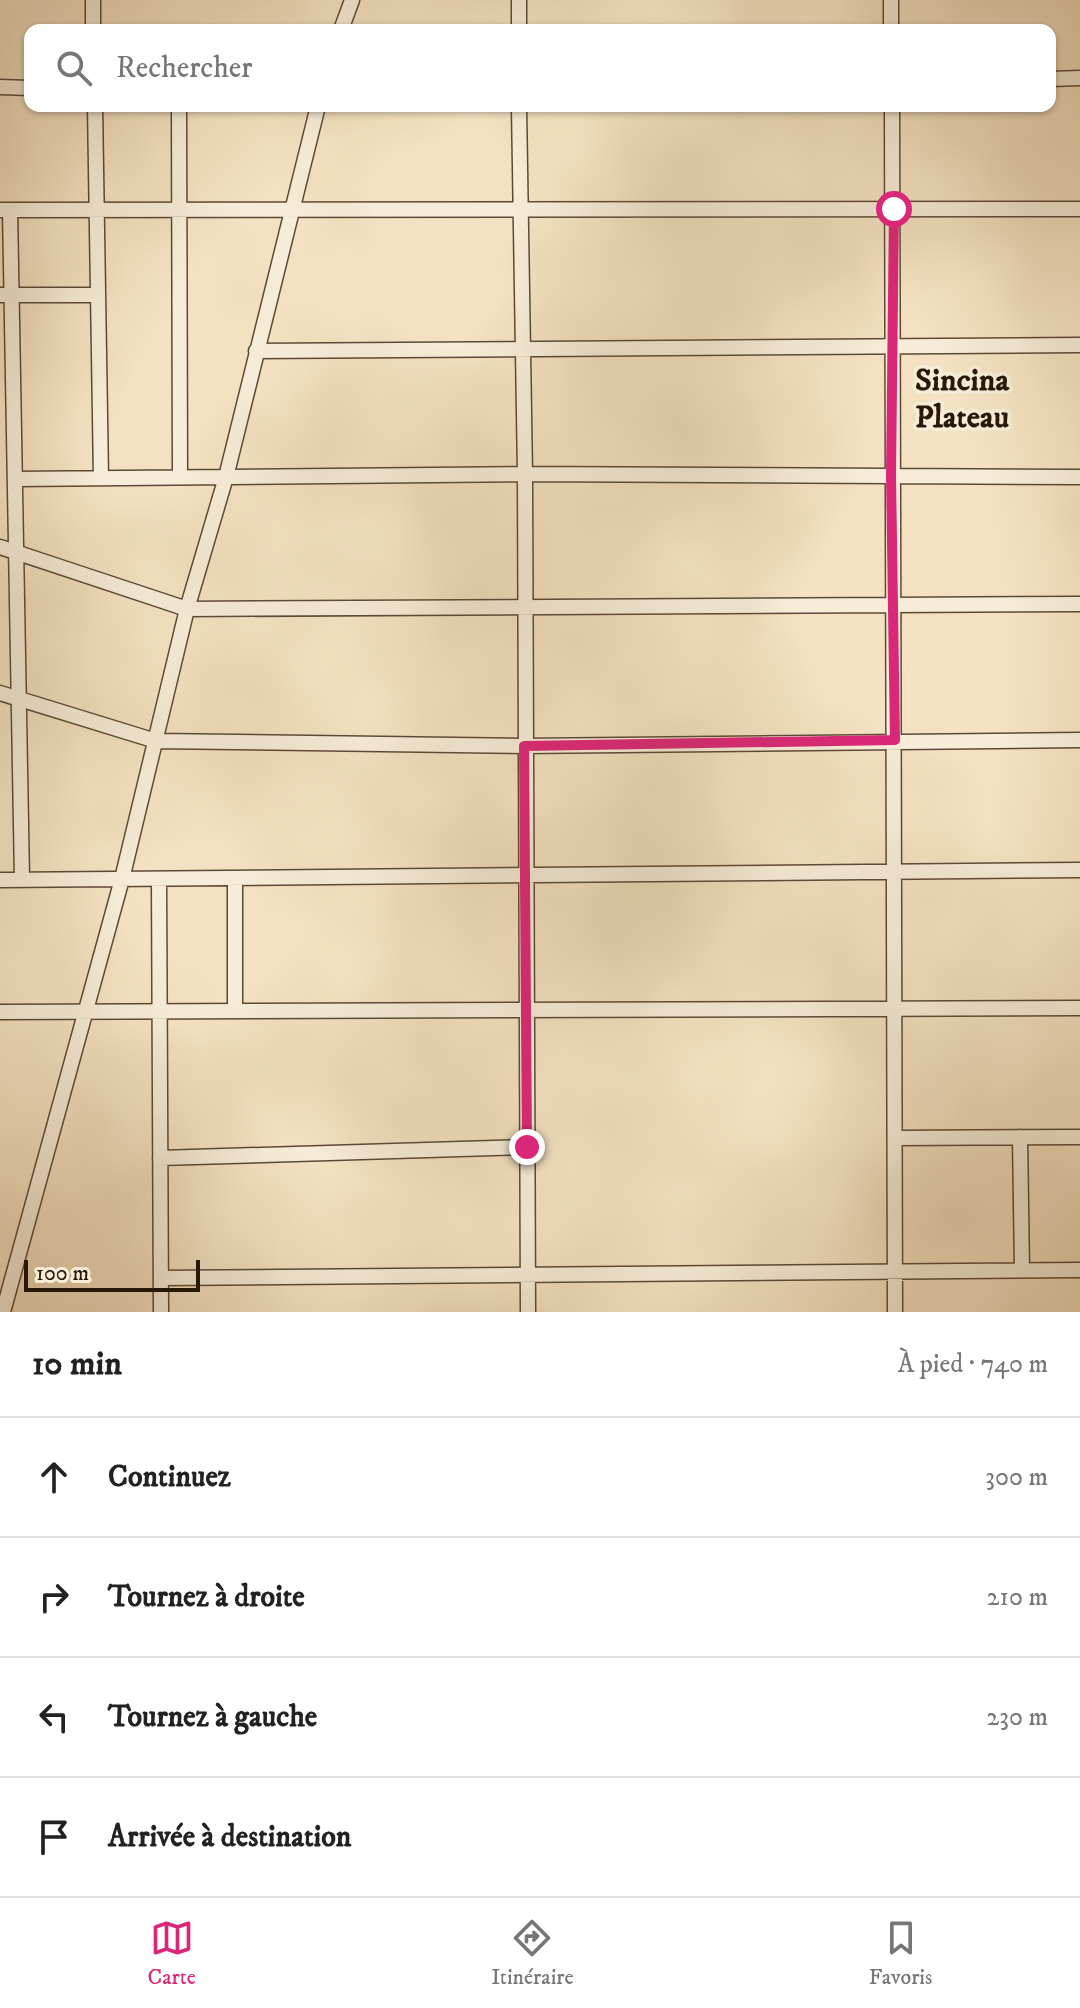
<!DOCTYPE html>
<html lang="fr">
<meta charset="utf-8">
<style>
:root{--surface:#fff;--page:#f2f2f2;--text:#222;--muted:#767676;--line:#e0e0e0;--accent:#db2777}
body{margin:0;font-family:"IM FELL DW Pica",serif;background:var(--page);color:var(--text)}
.scale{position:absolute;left:24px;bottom:20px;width:176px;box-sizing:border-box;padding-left:8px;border:4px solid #2a1807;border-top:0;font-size:22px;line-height:28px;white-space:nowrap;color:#2a1807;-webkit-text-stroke:6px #f7ecd7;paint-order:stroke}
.stop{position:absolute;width:24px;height:24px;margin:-18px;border:6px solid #db2777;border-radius:50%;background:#fff}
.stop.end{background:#db2777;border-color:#fff;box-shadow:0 2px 8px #0008}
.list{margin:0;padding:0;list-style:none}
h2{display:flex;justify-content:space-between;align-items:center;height:104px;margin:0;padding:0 32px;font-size:34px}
h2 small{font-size:26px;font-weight:400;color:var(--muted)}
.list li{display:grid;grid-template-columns:52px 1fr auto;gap:24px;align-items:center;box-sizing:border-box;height:120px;padding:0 32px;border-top:2px solid var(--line)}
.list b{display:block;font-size:30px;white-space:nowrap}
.list em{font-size:26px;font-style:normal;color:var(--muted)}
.icon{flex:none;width:44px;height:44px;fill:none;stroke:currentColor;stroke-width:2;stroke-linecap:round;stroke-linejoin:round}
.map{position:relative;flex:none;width:1080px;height:1312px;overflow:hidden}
.search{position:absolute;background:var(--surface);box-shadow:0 2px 6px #0004;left:24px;right:24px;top:24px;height:88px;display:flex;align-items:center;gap:20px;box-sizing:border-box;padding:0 28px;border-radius:16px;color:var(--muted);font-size:30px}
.sheet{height:584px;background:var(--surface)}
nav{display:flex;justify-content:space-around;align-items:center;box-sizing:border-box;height:112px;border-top:2px solid var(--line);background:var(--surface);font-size:22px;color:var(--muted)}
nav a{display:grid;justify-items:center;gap:4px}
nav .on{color:var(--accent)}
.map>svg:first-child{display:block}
</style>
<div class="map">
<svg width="1080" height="1312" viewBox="0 0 1080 1312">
<rect width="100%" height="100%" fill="#f3e1c1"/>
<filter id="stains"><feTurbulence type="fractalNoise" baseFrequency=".0025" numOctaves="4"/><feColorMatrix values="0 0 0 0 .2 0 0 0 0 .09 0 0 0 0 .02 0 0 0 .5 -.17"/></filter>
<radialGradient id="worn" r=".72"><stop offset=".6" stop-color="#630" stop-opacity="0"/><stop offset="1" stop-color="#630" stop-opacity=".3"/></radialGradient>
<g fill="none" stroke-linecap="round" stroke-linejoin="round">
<!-- minor casing -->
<g stroke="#5c4a36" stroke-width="17">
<path id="minor" d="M93 0V30
M519 0V30
M891 0V30
M341 30 352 0
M1050 79 1080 78
M0 87 30 88
M95 106 101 478
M179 106 180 477
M519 106 525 474 528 1312
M892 106 895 1312
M0 210 1080 209
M10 210 22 880
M0 295H98
M256 351 1080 345
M15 479 525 474 1080 477
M0 547 187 609 1080 604
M0 693 156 741 524 746 1080 740
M235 878V1011
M159 879 161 1312
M0 880 1080 870
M0 1012 1080 1008
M1020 1137 1022 1270
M897 1138 1080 1137
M160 1158 527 1147
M161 1278 1080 1270
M3 1312 122 879 187 609 226 477 318 106"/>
</g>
<!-- minor -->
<use href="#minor" stroke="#f7ecd7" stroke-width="14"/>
</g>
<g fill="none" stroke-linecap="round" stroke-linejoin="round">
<!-- route -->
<path stroke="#db2777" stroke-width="10" d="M527 1147 524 746 895 740 891 475 894 209"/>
</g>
<g text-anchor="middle" stroke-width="7" stroke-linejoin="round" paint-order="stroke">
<!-- quarter labels -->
<g font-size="32" font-weight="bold" fill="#2a1807" stroke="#f7ecd7">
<text x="962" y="390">Sincina<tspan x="962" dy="37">Plateau</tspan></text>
</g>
</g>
<rect width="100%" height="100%" filter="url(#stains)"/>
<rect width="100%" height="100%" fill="url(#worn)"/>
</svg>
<div class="scale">100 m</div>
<div class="stop" style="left:894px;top:209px"></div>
<div class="stop end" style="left:527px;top:1147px"></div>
<div class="search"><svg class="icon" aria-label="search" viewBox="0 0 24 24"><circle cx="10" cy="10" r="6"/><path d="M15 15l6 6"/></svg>Rechercher</div>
</div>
<section class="sheet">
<h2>10 min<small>À pied · 740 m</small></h2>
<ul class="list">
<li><svg class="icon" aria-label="ahead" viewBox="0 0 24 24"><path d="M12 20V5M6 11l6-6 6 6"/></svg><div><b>Continuez</b></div><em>300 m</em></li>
<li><svg class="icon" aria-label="right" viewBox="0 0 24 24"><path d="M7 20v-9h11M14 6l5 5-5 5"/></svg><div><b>Tournez à droite</b></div><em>210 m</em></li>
<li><svg class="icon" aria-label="left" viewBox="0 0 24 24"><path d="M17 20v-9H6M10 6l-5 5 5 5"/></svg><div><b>Tournez à gauche</b></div><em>230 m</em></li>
<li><svg class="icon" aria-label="arrive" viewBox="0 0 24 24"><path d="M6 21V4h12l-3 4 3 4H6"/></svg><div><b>Arrivée à destination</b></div></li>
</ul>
</section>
<nav>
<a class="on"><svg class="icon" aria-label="map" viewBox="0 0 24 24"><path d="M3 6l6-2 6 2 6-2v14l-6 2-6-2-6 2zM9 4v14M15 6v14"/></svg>Carte</a>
<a><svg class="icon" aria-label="directions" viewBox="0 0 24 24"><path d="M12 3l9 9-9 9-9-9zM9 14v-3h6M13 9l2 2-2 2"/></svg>Itinéraire</a>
<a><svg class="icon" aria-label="saved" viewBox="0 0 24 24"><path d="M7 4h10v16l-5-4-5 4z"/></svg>Favoris</a>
</nav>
